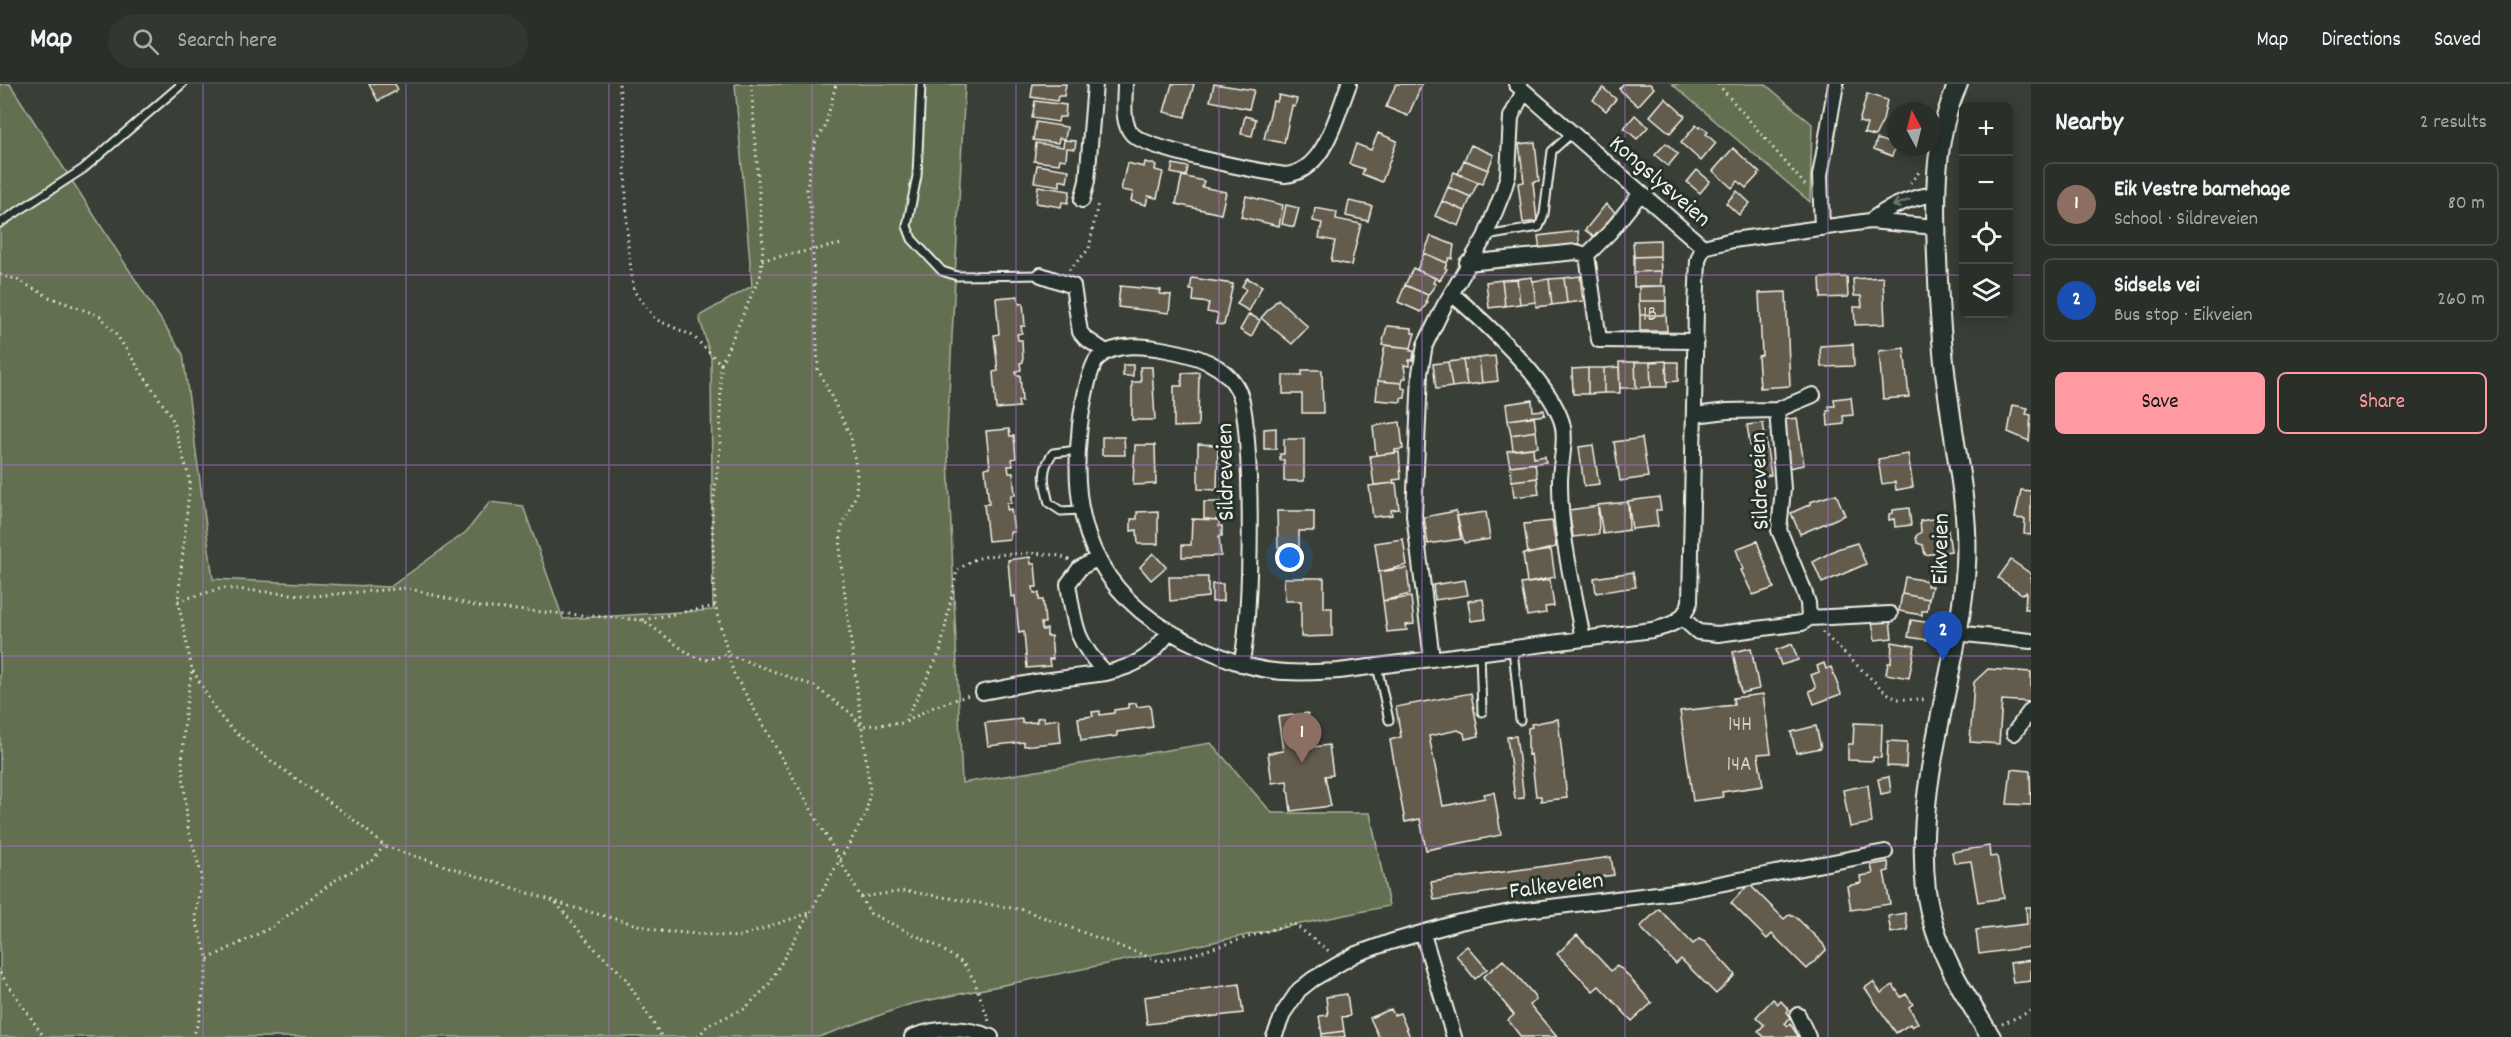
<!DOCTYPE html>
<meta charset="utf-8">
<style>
:root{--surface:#2b2f29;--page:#333731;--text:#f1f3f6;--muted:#a6a9a8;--line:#474a46;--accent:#ff9aa2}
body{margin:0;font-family:Dekko,sans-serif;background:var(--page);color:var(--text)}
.controls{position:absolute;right:18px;top:18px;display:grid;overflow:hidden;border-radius:9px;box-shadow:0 3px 15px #0003}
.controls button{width:54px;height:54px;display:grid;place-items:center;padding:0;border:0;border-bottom:2px solid var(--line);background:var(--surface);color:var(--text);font:30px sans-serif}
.compass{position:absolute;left:1887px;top:18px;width:54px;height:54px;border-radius:50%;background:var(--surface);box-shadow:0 3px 15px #0003;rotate:353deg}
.you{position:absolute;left:1290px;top:474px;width:21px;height:21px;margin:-15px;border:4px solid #fff;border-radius:50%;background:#1a73e8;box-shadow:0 0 0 9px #1a73e833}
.badge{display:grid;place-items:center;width:39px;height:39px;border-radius:50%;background:var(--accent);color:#fff;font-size:20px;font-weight:700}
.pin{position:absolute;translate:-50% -50px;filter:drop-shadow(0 2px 3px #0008)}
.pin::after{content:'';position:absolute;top:32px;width:21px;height:18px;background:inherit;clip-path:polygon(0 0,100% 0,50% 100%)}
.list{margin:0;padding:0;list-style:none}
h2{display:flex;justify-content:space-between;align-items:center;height:78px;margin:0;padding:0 24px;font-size:26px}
h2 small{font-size:20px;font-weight:400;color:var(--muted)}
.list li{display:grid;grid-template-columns:39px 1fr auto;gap:18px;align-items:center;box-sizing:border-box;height:84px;margin:0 12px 12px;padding:0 12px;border:2px solid var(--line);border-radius:9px}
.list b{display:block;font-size:22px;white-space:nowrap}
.list p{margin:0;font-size:20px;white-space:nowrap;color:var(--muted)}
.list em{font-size:20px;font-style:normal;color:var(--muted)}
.actions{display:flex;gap:12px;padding:18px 24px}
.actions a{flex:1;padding:14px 0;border:2px solid var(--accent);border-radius:9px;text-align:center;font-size:21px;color:var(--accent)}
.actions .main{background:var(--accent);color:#111}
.icon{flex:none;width:33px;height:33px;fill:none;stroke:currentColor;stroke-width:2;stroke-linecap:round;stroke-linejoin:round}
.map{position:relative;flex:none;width:2031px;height:953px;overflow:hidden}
header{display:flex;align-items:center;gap:36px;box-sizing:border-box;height:84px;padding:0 30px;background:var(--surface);border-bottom:2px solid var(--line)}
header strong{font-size:28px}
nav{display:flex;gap:33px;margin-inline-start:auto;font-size:21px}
.search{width:420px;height:54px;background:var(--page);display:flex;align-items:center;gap:15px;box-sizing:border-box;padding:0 21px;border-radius:33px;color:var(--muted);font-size:22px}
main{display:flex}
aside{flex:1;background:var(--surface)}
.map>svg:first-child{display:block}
</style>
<header>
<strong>Map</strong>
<div class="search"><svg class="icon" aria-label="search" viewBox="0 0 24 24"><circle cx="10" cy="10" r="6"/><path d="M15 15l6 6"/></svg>Search here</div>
<nav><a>Map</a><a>Directions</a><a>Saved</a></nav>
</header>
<main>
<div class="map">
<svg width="2031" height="953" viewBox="0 0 2031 953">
<rect width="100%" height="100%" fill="#393f37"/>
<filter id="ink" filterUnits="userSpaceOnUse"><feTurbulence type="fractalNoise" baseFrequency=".0167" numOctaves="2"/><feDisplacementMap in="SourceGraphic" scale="12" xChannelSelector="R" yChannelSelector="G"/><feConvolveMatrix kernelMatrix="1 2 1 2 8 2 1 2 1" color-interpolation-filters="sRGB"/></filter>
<g filter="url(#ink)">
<!-- green -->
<path fill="#626f51" stroke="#abb09c" stroke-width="1.5" d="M0 0H10L183 270 213 495 390 503 466 448 490 418 523 422 563 535 713 526 711 274 699 232 752 202 735 0H965L947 350 962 699 1211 659 1272 729H1370L1389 822 911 920 819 953H0Z
M1672 0H1765L1812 40 1810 118Z"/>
<!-- building -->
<path fill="#645c4d" stroke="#f4f1e8" stroke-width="1.5" d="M369 0H395L398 6 378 17Z
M1033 0H1066L1064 12H1058L1057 17 1031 13Z
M1172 0H1194L1185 33 1164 28Z
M1214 0 1254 6 1249 25 1210 17Z
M1396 0H1422L1408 32 1386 23Z
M1623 0H1650L1654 4 1638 22 1619 5Z
M1603 4 1616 15 1606 27 1593 16Z
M1867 10 1887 16 1883 36 1875 52 1864 49 1867 40 1859 38Z
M1279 11 1297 15 1295 23 1292 22 1284 59 1264 55 1273 17 1277 18Z
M1665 14 1685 32 1670 49 1650 32Z
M1035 17 1066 21 1065 33H1059L1058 38 1032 34Z
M1635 31 1648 43 1637 55 1624 44Z
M1245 32 1256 35 1252 52 1241 50Z
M1036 38 1067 43 1065 55 1059 54 1058 59 1033 56Z
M1696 41 1699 44 1701 42 1708 48 1706 50 1716 59 1701 77 1681 59Z
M1378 49 1397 57 1382 98 1362 90 1364 85 1349 80 1356 60 1371 66Z
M1877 55 1896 61 1892 72 1874 65Z
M1064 56 1076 57 1075 65 1067 64 1066 76 1060 75 1059 80 1034 77 1036 59 1063 63Z
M1535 58 1539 97 1533 98 1537 137 1523 139 1518 99 1524 98 1519 60Z
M1666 59 1678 70 1668 82 1655 71Z
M1471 61 1494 71 1488 86 1464 76Z
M1733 64 1760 89 1746 104 1738 97 1732 104 1713 87Z
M1464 76 1488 86 1482 100 1458 90Z
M1145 78 1156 81 1155 86 1163 88 1157 114 1148 112 1146 121 1131 117 1133 108 1121 106 1127 79 1144 83Z
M1173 80 1188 83 1186 92 1171 89Z
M1037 81 1069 86 1067 98 1060 96V102L1034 98Z
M1697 86 1710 97 1700 109 1687 98Z
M1454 88 1478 98 1471 113 1448 103Z
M1182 92 1204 97 1202 103 1226 108 1221 130 1176 120Z
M1038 102 1070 107 1068 119 1062 118 1061 123 1036 119Z
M1448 103 1471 113 1465 127 1442 117Z
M1737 107 1750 119 1739 131 1726 119Z
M1246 112 1283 121 1279 142 1241 133Z
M1349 117 1372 122 1368 137 1346 132Z
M1442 117 1465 127 1459 142 1435 132Z
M1606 120 1617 130 1597 155 1585 146Z
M1286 121 1299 124 1294 143 1282 140Z
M1315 124 1337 128 1336 135 1361 140 1351 181 1331 177 1335 157 1319 154 1322 139 1313 137Z
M1578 147 1580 162 1540 167 1538 152Z
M1431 152 1454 161 1452 175 1449 174 1447 179 1424 169Z
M1660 156V172L1634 173 1633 157Z
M1424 169 1447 179 1445 184 1447 185 1440 196 1417 186Z
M1660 172 1661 187 1634 188V173Z
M1413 184 1435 194 1433 199 1436 200 1428 211 1405 201Z
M1661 187V202L1634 203V188Z
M1580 192 1583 217 1567 219 1564 194Z
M1532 193 1536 218 1520 220 1517 195Z
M1847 193 1848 213 1821 214 1820 194Z
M1883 193 1885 240 1855 241 1854 223H1862L1861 212H1854L1853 195Z
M1192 194 1233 200 1224 241 1216 240 1218 230 1207 228 1209 219 1193 217 1194 206H1190Z
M1247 194 1262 202 1249 227 1237 220 1246 205 1242 202Z
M1564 194 1567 219 1552 221 1549 195Z
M1517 195 1520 220 1505 222 1502 196Z
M1549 195 1552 221 1536 223 1533 197Z
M1502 196 1505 222 1489 224 1486 198Z
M1405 201 1428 211 1426 217 1428 218 1421 228 1398 218Z
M1120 202 1161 206 1160 210 1171 211 1169 229 1118 223Z
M1639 202H1665L1666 217H1639Z
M1786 208 1790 302 1760 304 1758 272 1762 271 1759 209Z
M1018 212 1019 220 1023 219 1025 242H1021L1022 249 1017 250 1018 256H1022L1023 278 1020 279 1021 286 1016 287V291H1020L1022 317H1018L1019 323 996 325 993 288 998 287 994 251 999 250 996 214Z
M1278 215 1308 243 1292 260 1261 234Z
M1639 217H1666V231H1640Z
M1249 230 1260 236 1251 253 1240 246Z
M1640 231H1666L1667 247H1640Z
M1387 242 1412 244V249H1415L1411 264 1382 261Z
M1853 260 1854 282 1821 283 1820 262Z
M1385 261 1411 264 1410 267H1414L1413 276H1409V282L1404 281 1406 294H1403L1402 299 1378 297Z
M1904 264 1909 313 1883 315 1879 267Z
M1495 272 1498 297 1482 299 1479 274Z
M1479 274 1482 299 1467 301 1463 276Z
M1463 276 1467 301 1452 303 1448 278Z
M1666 277 1667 303H1651L1650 278Z
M1448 278 1452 303 1436 305 1433 280Z
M1619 278H1635L1636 304H1620Z
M1635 278H1650L1651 303 1636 304Z
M1666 278H1678V297L1667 298Z
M1123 281H1133V292H1123Z
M1140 283H1152L1155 336H1132V298H1141Z
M1619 283 1620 309H1604V284Z
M1588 284V310H1573L1572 285Z
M1588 284H1604V309L1588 310Z
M1302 286H1322L1323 329H1302V310H1283V291H1302Z
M1199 288 1198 342 1174 343V302H1182V289Z
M1378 297 1402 299V304L1406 305 1405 314H1401V318L1376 316Z
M1851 313 1853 331 1843 332 1844 340 1828 342 1827 327H1830L1829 322H1835L1834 315Z
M1532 316 1533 327 1544 326 1545 331 1508 336 1506 320Z
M2013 321 2028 324 2026 330 2031 331 2029 357 2008 348Z
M1534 332 1536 347 1511 351 1508 336Z
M1797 334 1804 381 1788 384 1781 336Z
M1400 338 1403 365 1395 366V369L1376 371 1373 342Z
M1763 339 1771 391 1755 393 1747 341Z
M1276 344V365H1264V345Z
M1009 345 1010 352H1014L1016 374 1012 375 1013 382H1008L1009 389H1013L1015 411H1011V419H1007V426L1011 425 1014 448H1010V455L988 457 984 420H989L985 384 990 383 986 347Z
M1536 347 1538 363 1513 366 1511 351Z
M1102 353H1124L1125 371H1102Z
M1642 354 1648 393 1620 397 1614 358Z
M1284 355H1304V397H1284V376H1280V370H1284Z
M1198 360 1218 361 1217 406 1198 405Z
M1135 361H1155L1156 400 1133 401Z
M1593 361 1599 400 1584 402 1579 363Z
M1533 364 1534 374 1545 372 1546 378 1510 382 1507 367Z
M1399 368 1401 395 1393 396 1394 399 1374 401 1370 372Z
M1908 370 1913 403 1896 406 1895 398 1882 400 1878 375Z
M1535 379 1537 394 1512 397 1510 382Z
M1537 394 1539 410 1514 413 1512 397Z
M1394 399H1396L1399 425 1391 426 1392 431 1373 433 1369 402Z
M2021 406 2031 407V451L2024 450 2025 435 2015 434Z
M1836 410 1845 431 1800 450 1791 429 1811 420 1810 418Z
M1659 413 1661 426H1656L1658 442 1632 445 1628 417Z
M1204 418H1221V436L1204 435Z
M1628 418 1629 446 1603 450 1598 421Z
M1598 422 1599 450 1573 453 1569 426Z
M1909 424 1911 441 1895 443 1894 435 1889 436V430L1893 429V426Z
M1158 427V460H1138L1137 446 1131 447V435H1137V428Z
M1277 427H1314V447H1299V463H1278Z
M1456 427 1461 455 1428 460 1424 433Z
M1486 428 1490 455 1464 459 1457 432Z
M1946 433 1951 467 1925 471 1923 461 1917 459 1916 452 1921 448 1920 437Z
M1192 435 1219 436V442H1222V452H1219L1221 472 1182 473V461H1191Z
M1552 437 1556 463 1528 470 1524 440Z
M1403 455 1407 481 1379 488 1375 459Z
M1757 457 1774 504 1753 511 1741 486 1743 485 1736 465Z
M1857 459 1866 480 1822 499 1813 478 1837 465Z
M1551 466 1555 493 1527 499 1523 470Z
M1153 469 1166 483 1151 496 1140 483Z
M1030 473 1031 480H1035L1037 503H1033L1034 509H1039V516H1043L1045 539H1041L1042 546 1047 545V552H1051L1053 575H1049L1050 582 1027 584 1024 548 1019 549 1015 512 1011 513 1008 476Z
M2011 476 2031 490V525H2025L2026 508 2022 510 1998 494Z
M1407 484 1410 510 1383 517 1379 488Z
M1633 488 1636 503 1596 509 1594 494Z
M1169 493H1208V513L1170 517Z
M1905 493 1928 497 1927 502H1932L1929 515 1902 510Z
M1284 494H1324V524H1332V552L1301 553V517H1285Z
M1465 496 1468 511 1435 516 1433 501Z
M1550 496 1554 522 1545 523 1546 529 1527 532 1521 500Z
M1212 500H1223V517L1212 518Z
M1902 510 1929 515 1927 527H1922V531L1899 527Z
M1411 513 1414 540 1406 541 1407 546 1387 548 1383 517Z
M1483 515 1486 535 1471 537 1468 517Z
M1890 536 1892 554 1875 556 1872 538Z
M1911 536 1931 539 1928 556 1908 553Z
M1892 558 1915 562 1909 594 1886 590 1888 579H1891Z
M1792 560 1798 576 1781 581 1776 566Z
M1751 564 1759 605 1741 609 1733 568Z
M1824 579 1826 585 1831 583 1841 610 1814 620 1809 607 1816 604 1811 591 1819 588 1817 582Z
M1988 585 2031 588V618L2002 616 1999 660 1970 658 1974 598Z
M1471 609 1479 652 1465 655 1464 649 1458 646 1429 652 1443 722 1485 714 1484 710 1494 708 1501 751 1426 766 1420 735 1405 738 1390 656 1401 653 1396 623Z
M1763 610 1771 669 1758 670 1763 702 1722 708 1723 713 1693 717 1680 627 1734 621 1733 614Z
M1136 619 1137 623 1150 621 1153 643 1117 648V652L1081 657 1078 634 1093 632 1092 628 1100 627V631L1114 629V626L1128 624V620Z
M1308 629 1313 663 1329 661 1333 691 1325 692 1331 722 1291 727 1287 697 1272 699 1268 669 1283 667 1278 633Z
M1044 633V637L1059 635 1061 658 1024 662V658L988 662 985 639 1022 635V639L1037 638V634Z
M1558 635 1567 714 1541 717V712H1536L1531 670 1528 671V644L1532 643 1531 640Z
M1854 639 1882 640 1881 674 1873 673V677L1848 676V660H1853Z
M1816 642 1821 664 1796 669 1791 648Z
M1516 652 1524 714 1515 715 1507 653Z
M1888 657 1907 658 1906 683 1887 682Z
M2011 685 2030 687 2031 721 2007 720Z
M1889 693 1891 708 1881 710 1878 695Z
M1868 701 1872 739 1850 743 1843 706Z
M1989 762 1990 773 1997 772 2004 814 1978 818 1971 777 1954 779 1952 768Z
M1611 773 1614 791 1434 816 1431 798Z
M1888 778 1889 787 1884 788 1890 820 1851 826 1847 802 1861 799 1860 792 1873 790 1871 781Z
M1749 800 1784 835 1790 830 1796 833 1823 860 1826 866 1807 885 1772 850 1767 855 1731 819Z
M2026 823H2031V869L2030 863 1979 870 1976 846 2027 840Z
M1659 825 1693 860 1699 855 1705 858 1731 886 1735 891 1716 910 1681 875 1676 880 1640 843Z
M1905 829 1908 846 1891 849 1888 832Z
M1577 851 1611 887 1616 882 1622 885 1652 919 1632 937 1599 902 1593 907 1557 870Z
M1467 862 1487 885 1475 895 1456 871Z
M1503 876 1533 910 1536 916 1530 921 1557 953H1521L1508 936 1514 931 1483 893Z
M2031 876V897L2013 899 2010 879Z
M1873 898 1881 909 1893 901 1901 913 1906 910 1913 920 1909 923 1918 939 1912 943 1910 940 1896 949 1865 904Z
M1239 900 1243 929 1147 940 1144 913Z
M1347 910 1350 932 1342 933 1344 947 1322 950 1319 932 1328 931 1326 913Z
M1773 915 1778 920 1781 917 1789 926 1787 928 1791 933 1785 939 1788 942 1790 940 1799 953H1764L1758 947 1764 941 1756 933Z
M1391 925 1394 931 1400 929 1410 953H1379L1370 934Z
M1344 947 1345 953H1322V950Z"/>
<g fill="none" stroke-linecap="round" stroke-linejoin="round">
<!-- lane casing -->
<g stroke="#f4f1e8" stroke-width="11">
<path id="lane" d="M921 0 917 92 907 142 912 155 942 187 957 192 1041 191
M0 139 83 85 182 0
M1486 152 1539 143 1544 130 1552 67 1572 49
M1078 366 1053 369C1040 386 1044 400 1049 419L1061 427 1081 426
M1513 565 1520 636
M1480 569 1482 628
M1377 582 1389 636"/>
</g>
<!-- street casing -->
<g stroke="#f4f1e8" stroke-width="18">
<path id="street" d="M1125 0C1125 15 1121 38 1132 50 1147 66 1258 87 1285 91 1325 88 1336 32 1349 0
M1516 0 1703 163
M1082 116 1087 97 1095 0
M1870 137C1890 122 1911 113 1936 110
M1822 144 1820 92 1836 0
M1703 163 1733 156 1870 137 1936 143
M1587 171 1610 148 1641 109
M1467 179 1576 168 1587 171 1599 256 1696 257
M1041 191 1073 202 1080 248 1085 254 1106 268
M1452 210C1484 237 1545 294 1560 333 1569 353 1559 380 1560 401 1560 452 1574 505 1583 555
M1777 326 1783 405 1779 446 1803 504 1808 519 1809 534
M1695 331 1727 327 1777 326 1813 311
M1098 474 1080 484 1068 500C1075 542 1075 557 1106 589 1135 582 1151 574 1169 548
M1683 535 1698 548 1718 550 1802 539 1809 534 1890 530
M1956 549 2031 557
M1432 575 1414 431 1420 289 1425 261 1444 222 1485 153 1503 108 1508 91 1511 33 1524 7
M1241 580C1252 542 1254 341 1239 308 1226 280 1195 271 1167 266 1146 262 1117 258 1099 273 1088 282 1080 336 1079 352 1069 453 1107 522 1200 563 1224 574 1248 584 1274 587 1296 590 1317 588 1339 587L1652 546C1671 542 1684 537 1690 518L1696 224 1698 176 1703 163
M983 608 1035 598 1106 589
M2014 649 2031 626
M1423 850 1454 953
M1798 931 1808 953
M912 953C938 943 964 942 991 953
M1274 953 1284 928 1299 906 1313 895 1356 870 1390 858 1460 838 1510 828 1682 807 1885 768"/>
</g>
<!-- secondary casing -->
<g stroke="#f4f1e8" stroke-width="22">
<path id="secondary" d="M1958 0C1933 54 1935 115 1937 174 1939 225 1942 274 1950 325 1957 377 1969 428 1966 481 1959 589 1913 696 1926 806 1933 861 1962 907 1991 953"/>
</g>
<!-- path -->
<path stroke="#f4f1e8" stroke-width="3" stroke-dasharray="1.5 4.5" stroke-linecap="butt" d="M619 0 623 31 628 162 634 207 655 235 693 252 721 280 720 365 712 430 715 522 733 588 870 829 937 862 964 880 974 896 989 937
M1718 0 1805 101
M1910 99 1919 88
M762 176 842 160
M1069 186 1089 165 1098 118
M0 191 16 195 49 213 100 232 118 253 172 334 190 397 178 517 192 585 185 629 182 680 188 744 202 792 195 833 208 875 199 936 193 953
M721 280 761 190 763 161 751 0
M178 517 223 504 313 512 407 504 479 523 643 536 692 572 708 576 726 570 814 602 852 630 861 642 904 639 931 624 969 611
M643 536 715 522
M1822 548 1883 606 1896 615 1928 616
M193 587C204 604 215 630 231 644 278 688 337 717 384 762L575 824 660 847 738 853 809 829
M905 637 940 568 957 486C964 482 972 476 979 474 997 469 1055 466 1069 476
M861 813 905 807 1024 826 1159 877 1191 871 1293 839 1330 868
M556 819 592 862 624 892 662 953
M208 875 272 843 337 795 373 776 384 762
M0 889 44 953
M2002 940 2031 927
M698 953 708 941 744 925 768 902 866 730 870 706 840 472 841 445 856 411 857 390 851 353 818 285 811 127 807 106 811 74 816 56 825 43 836 0"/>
<!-- lane -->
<use href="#lane" stroke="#26332d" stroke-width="7"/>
<!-- street -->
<use href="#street" stroke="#26332d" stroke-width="14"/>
<!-- secondary -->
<use href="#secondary" stroke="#26332d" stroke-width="18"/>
</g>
<!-- one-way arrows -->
<defs><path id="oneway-shaft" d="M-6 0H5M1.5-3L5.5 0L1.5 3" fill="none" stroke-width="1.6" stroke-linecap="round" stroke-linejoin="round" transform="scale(1.5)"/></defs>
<use stroke="#6e766e" href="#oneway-shaft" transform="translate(1901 119) rotate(159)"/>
</g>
<!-- grid -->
<path fill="none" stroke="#a571cd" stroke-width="1.5" stroke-opacity="0.55" d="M203 0V953M406 0V953M609 0V953M812 0V953M1016 0V953M1219 0V953M1422 0V953M1625 0V953M1828 0V953M0 191H1964M2008 191H2031M0 381H2031M0 572H2031M0 762H2031"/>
<g text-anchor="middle" stroke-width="6" stroke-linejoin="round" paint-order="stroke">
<!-- number labels -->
<g font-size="21" fill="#d0ccc1">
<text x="1650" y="236">1B</text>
<text x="1740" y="646">14H</text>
<text x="1739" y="686">14A</text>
</g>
<!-- street labels -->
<g font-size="24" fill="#f4f1e8" stroke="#26332d">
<text transform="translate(1661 96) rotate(41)" y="8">Kongslysveien</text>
<text transform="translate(1224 388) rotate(-91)" y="8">Sildreveien</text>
<text transform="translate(1758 397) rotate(-92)" y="8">Sildreveien</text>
<text transform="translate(1939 465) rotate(-89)" y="8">Eikveien</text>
<text transform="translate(1556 800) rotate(-7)" y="8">Falkeveien</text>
</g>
</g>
</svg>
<div class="controls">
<button>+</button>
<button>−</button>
<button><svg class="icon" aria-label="locate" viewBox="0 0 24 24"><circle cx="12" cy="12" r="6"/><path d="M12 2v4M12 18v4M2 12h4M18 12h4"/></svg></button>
<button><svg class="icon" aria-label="layers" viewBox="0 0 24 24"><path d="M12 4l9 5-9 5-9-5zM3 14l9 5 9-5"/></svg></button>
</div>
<svg class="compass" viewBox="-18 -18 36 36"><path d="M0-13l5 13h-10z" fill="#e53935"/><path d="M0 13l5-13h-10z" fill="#a6a9a8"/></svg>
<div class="you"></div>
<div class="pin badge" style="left:1302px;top:679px;background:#8d6e63">1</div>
<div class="pin badge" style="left:1943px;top:577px;background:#1a4fb4">2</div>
</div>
<aside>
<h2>Nearby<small>2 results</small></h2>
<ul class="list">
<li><span class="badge" style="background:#8d6e63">1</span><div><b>Eik Vestre barnehage</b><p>School · Sildreveien</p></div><em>80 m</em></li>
<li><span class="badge" style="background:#1a4fb4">2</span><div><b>Sidsels vei</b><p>Bus stop · Eikveien</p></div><em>260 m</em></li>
</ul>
<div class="actions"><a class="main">Save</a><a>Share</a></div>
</aside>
</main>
